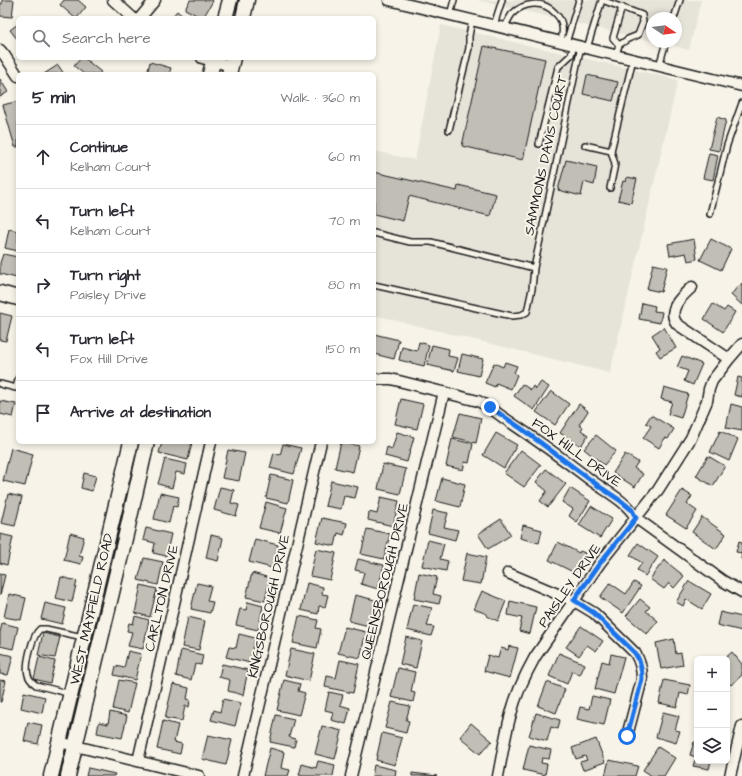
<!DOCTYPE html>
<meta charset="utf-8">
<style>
:root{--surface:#fff;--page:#f2f2f3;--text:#2b2b33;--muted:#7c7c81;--line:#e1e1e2}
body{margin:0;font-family:"Architects Daughter",sans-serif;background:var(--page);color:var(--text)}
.controls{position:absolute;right:12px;bottom:12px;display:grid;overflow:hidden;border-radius:6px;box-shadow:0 2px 6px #0003}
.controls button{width:36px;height:36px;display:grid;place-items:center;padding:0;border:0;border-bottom:1px solid var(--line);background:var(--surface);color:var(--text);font:20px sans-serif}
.compass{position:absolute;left:646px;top:12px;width:36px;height:36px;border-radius:50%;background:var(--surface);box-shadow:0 2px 6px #0003;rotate:103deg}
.stop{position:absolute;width:12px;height:12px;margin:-9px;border:3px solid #1a73e8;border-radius:50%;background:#fff}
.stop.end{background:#1a73e8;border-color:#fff;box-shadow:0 1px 4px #0008}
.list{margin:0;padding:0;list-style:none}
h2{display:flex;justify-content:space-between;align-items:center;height:52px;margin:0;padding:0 16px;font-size:17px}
h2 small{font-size:13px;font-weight:400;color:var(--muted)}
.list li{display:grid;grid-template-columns:26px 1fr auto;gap:12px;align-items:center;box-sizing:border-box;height:64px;padding:0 16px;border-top:1px solid var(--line)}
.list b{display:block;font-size:15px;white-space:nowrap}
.list p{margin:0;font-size:13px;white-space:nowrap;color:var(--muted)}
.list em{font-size:13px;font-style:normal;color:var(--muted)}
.icon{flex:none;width:22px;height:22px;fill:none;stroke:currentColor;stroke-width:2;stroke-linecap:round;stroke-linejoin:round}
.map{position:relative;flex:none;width:742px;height:776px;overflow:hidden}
.search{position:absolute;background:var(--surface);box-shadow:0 2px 6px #0003;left:16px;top:16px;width:360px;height:44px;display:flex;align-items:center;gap:10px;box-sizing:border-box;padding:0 14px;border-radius:6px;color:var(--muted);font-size:15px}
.panel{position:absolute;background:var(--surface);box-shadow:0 2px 6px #0003;left:16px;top:72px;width:360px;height:372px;border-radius:6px}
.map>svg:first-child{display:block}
</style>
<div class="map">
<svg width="742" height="776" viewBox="0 0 742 776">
<rect width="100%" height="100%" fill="#f7f3e8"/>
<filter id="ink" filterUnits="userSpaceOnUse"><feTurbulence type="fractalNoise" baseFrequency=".025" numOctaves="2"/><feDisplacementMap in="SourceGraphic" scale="8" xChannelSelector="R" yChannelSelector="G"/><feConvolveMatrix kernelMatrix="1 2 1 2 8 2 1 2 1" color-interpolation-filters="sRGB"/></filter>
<g filter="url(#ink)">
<!-- built -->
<path fill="#e6e3d9" d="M477 0H701L689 50 657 42H676V18H652V41Z
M441 25 678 80 610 373 374 315V151L415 160Z"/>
<!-- building -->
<path fill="#c0beb5" stroke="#1c1c1c" d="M2 0H14L12 17 0 16V4H2Z
M64 0H78L86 7 77 18H75L60 5Z
M190 0H212L213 1 203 18H202L185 9Z
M177 11 185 18H171Z
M18 24V40L10 30Z
M484 46 545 59 523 160 462 146Z
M81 58H84L101 72 99 74H84L74 66Z
M150 62 171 68 169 74H147Z
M58 65 64 74H44Z
M587 75 618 82 613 101 583 94Z
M0 79 8 92 0 97Z
M18 101V147H15L3 105Z
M717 117 726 120 719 151 709 149Z
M709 153 718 155 713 180 703 178Z
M566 160 597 167 594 185 584 182 581 196 558 190Z
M374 172 457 191 458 185 496 194 490 216 409 196 403 221 374 214Z
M627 177 637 179 631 203 618 200 623 181 626 182Z
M9 229 18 231V251L5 248Z
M694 239 697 259 688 261 686 253 670 256 668 244Z
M711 239 731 249 721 270 700 260Z
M3 254 18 257V274L17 278 0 274V263Z
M653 264 667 267 661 292 647 289Z
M742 283V305L731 295 738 286 739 287Z
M642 303 655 306 654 311 662 312 660 323 639 319Z
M713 304 724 311 727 307 735 312 723 332 704 319Z
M0 313 12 316 6 341 0 340Z
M664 327 676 348 660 357 656 351 660 348 652 335Z
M374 334 399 340 394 359 374 354Z
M419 342 429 345 424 366 399 360 402 347 417 351Z
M432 345 449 349 448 356 458 358 454 371 427 365Z
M462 354 483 359 479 376 458 371Z
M682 356 702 364 693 385 684 381 688 371 677 367Z
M505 362 517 366 514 373 517 375 511 389 496 383 495 387 485 383 494 363 503 367Z
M738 377 742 378V397L734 395Z
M541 382 549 387 534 410 514 396 522 384 531 390 533 386 536 389Z
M664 387 688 394 681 418 668 414 672 402 661 399Z
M551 391 569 404 555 425 536 412Z
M401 399 423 404 417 429 395 424Z
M0 401 16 404 13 417 0 414Z
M579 404 588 411 579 425 583 427 581 430 588 435 581 446 560 433Z
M731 404 742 407V431L726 428Z
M460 413 481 418 476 443 453 437Z
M651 415 674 429 668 439 665 438 659 448 643 438 651 426 646 423Z
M720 431 738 439 729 461 710 452Z
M397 432 414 437 407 462 385 456 387 447 392 449Z
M496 433 517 445 504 468 483 455Z
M596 435 616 451 604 465 584 449Z
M452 439 473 444 469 463 465 462 463 470 446 466Z
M162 442H192L188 460 159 453Z
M341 442 359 446 353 472 335 468Z
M283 444 301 448 294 474 270 468 274 453 280 455Z
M11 448 33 454 25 486 3 481Z
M228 450 245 453 239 481 222 478Z
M521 450 541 465 524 487 504 473Z
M625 454 638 462 634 468 643 474 635 487 613 473Z
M708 456 725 466 713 486 696 476Z
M165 459 187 464 185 474 176 472 172 488 158 484Z
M383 464 406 469 400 494 378 489Z
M546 469 566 484 548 507 540 501 547 491 536 482Z
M84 473 96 476 92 491 81 488Z
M271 475 293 480 288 503 266 498Z
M442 478 465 484 460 507 436 501Z
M331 481 358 487 355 498 344 496 341 509 325 506Z
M220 487 234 490 231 503 239 505 236 516 214 510Z
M570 488 590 501 577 522 569 516 573 509 562 502Z
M682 490 692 496 687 504 697 511 686 528 666 515Z
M160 493 179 497 177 507 173 506 169 523 154 519Z
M8 494 22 497 15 526 1 523Z
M381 497 399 501 393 526 368 520 369 512 377 514Z
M266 502 287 508 280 533 259 528Z
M591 506 612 519 600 538 579 525Z
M433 510 448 513 444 527 458 530 455 540 428 533Z
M702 517 726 534 716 549 692 532Z
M322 518 347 523 344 535 338 533 335 546 316 542Z
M501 519 511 535 488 549 478 534Z
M523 525 542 530 539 543 520 538Z
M146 528 171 534 166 556 153 553 155 543 143 540Z
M367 529 390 534 384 559 361 554Z
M70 533 84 537 79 556 83 557 81 564 64 560Z
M0 534 13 537 7 565 0 563Z
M211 535 223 538 218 561 206 558Z
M255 539 278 545 272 568 249 562Z
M428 540 444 544 440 559 448 561 446 571 422 566Z
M739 541 742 542V559H741L742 553 736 552Z
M558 542 579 553 580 551 585 553 575 573 549 560Z
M638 543 658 557 645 576 637 570 642 563 630 555Z
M316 549 336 553 330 580 310 576Z
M467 553 486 557 481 584 461 581Z
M144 558 163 562 158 585 138 580Z
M358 559 384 565 378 589 361 584 364 572 355 570Z
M664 560 684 576 674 588 669 583 664 589 650 579Z
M252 573 270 578 265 601 246 597Z
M419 573 437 577 433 594 441 596 439 604 414 599Z
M0 574 5 575 0 595Z
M61 577 77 581 72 602 56 598Z
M689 581 711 594 702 609 686 599 683 606 676 602Z
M634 582 641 586 623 613 600 597 610 583 626 594Z
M197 583 211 586 207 601 213 602 210 613 191 609Z
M307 583 323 587 322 594 328 595 325 607 319 606 318 614 301 610Z
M141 585 157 589 150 617 135 613Z
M482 591 506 601 498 621 487 616V614L474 609Z
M9 594 26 598 21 620 4 617Z
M355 595 375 600 369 626 349 621Z
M640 599 650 607 646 611 658 621 647 634 626 616Z
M510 601 536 607 530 634 519 631 522 618 508 615Z
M248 602 263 606 258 630 236 625 240 609 246 610Z
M45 603 66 608 62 624 41 619Z
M413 604 432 608 427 626 434 627 431 636 407 630Z
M720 612 742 617V631L717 625Z
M135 616 149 620 143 649 128 646 132 632 127 631 129 623 133 624Z
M299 616 318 620 316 628 321 629 317 648 293 643Z
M188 617 205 621 199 650 182 647Z
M2 623 18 627 13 649 0 646V633Z
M581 626 603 641 596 651 587 645 579 656 566 647Z
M345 627 366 632 360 658 338 653Z
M43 633 60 637 55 658 38 655Z
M239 634 255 638 250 663 226 657 229 647 236 648Z
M406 637 422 641 416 668 400 664Z
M674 639 676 654 681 653 683 665 661 669 656 643Z
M509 646 518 648 510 678 484 671 488 655 498 658 501 648 508 650Z
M291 649 315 654 309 681 285 675Z
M181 650 203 655 201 665 195 664 191 680 176 676Z
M128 651 141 654 135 680 114 675 116 666 124 668Z
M732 652 742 664V675L731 685 727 681V659H724Z
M0 653 13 656 8 675 0 674Z
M559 653 585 664 580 675 572 671 567 684 549 676Z
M611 654 624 657 614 694 595 689 602 661 609 663Z
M39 657 55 661 50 683 34 679Z
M340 660 359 664 353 693 325 687 327 676 336 678Z
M222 664 248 670 243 695 228 691 230 680 219 677Z
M398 668 415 672 411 692 415 693 413 702 391 697Z
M0 680 6 681 1 702H0Z
M119 680 135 683 128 713 113 709Z
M284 680 300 684 298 691 305 693 299 715 277 710Z
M664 680 690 685 688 695 680 693 677 707 659 703Z
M547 682 565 689 556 713 538 706Z
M173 684 189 688 187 699 190 700 189 707 185 706 182 721 165 718Z
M24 692 45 697 42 713 21 708Z
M329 692 343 695 340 705 350 708 346 724 331 720 333 712 325 710Z
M592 696 610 700 604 725 577 719 580 707 589 709Z
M223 699 241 703 235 726 211 720 214 710 220 712Z
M392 702 410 706 406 720 409 721 406 733 385 728Z
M110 712 127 716 122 738 97 733 99 722 108 724Z
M663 712 679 716 675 730 680 731 676 743 656 737Z
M536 713 560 720 558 729 551 727 547 741 529 736Z
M276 715 294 719 289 737 296 739 294 747 270 742Z
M163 721 178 725 174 742 182 744 180 754 157 749Z
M28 722 42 725 38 744 24 741Z
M471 723 492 741 480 754 460 737Z
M322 726 342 731 335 759 315 754Z
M382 733 402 738 395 765 376 760Z
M208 735 232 740 226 765 202 759Z
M596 739 605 762 583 770 580 762 587 760 585 756 576 759 572 748Z
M694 742 697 743V761H711L709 769 693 766 696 757 690 755Z
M529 745 551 750 549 759 542 758 541 763 547 764 545 775 523 770Z
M658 747 675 758 664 776H652L643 770Z
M270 748 284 752 281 768 290 770 288 776H263Z
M609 760 638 766 635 776H605Z
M318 761 335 765 333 776H303L299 775 302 764 316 768Z
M374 765 396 770 395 776H372Z
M88 768 115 774 114 776H86Z
M412 773 437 776H412Z"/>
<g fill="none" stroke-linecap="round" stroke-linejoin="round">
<!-- lane casing -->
<g stroke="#1c1c1c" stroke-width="8">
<path id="lane" d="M602 0 642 15 643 22 638 35 628 39 619 45 616 55
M450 15 454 0
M674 18 680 0
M494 25 502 0
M504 28C507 23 509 18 512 14 524 2 543 0 555 13 558 16 562 21 562 26 563 31 562 37 561 42
M566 43 579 0
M619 45 613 38 622 7
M587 48 602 0
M659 66 666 42
M449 130 469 48V36L472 20
M539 144 558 67 571 55 574 45
M585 145 611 151
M610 188 615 164 611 151 633 59
M710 214 727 145 742 103
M374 233 410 242H431L534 268
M374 285 512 316 521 315 527 312 532 289 534 268 581 46
M0 384 16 388 18 379
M71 694 36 685C32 682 29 679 28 675 25 665 32 636 40 629H46L83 637"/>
</g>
<!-- street casing -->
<g stroke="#1c1c1c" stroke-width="13">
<path id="street" d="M113 0 133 18
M389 0 742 86
M140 18 155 0
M0 50 5 56 18 76
M202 58 231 66
M692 287C682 296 666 310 677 324L729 359
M374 379H391L478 401C488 406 496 412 504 418 534 438 563 459 592 481 607 492 626 501 636 518L723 581 742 592
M508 573 574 601 594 613 635 653C640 661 642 669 642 679L627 736
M59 742 199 776
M138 761 211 442
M243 776 321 442
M351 776 444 392
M498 776C502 756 505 735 511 714 516 694 525 675 535 657L600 563 658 490 691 438 707 401 709 389 712 381 729 359 742 344
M730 776 742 726"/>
</g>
<!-- secondary casing -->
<g stroke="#1c1c1c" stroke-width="17">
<path id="secondary" d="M225 18 230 0
M243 18 247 0
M210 74 214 58
M229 74 233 58
M0 293 18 298
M51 776 131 442
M68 776 128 526 147 442"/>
</g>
<!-- lane -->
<use href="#lane" stroke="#f7f3e8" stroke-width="5"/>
<!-- street -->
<use href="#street" stroke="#f7f3e8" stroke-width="10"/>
<!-- secondary -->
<use href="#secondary" stroke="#f7f3e8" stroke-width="14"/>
</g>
</g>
<g fill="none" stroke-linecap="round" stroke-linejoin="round" filter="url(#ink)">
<!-- route -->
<path stroke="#1a73e8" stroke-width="5" d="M490 407 522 429 600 487 621 501 632 510 636 518 600 563 574 600 594 613 635 653C641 661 642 669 642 679L627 736"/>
</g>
<g text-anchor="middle" stroke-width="4" stroke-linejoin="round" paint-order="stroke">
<!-- street labels -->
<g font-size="14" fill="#1c1c1c" stroke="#f7f3e8">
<text transform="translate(545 155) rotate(-78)" y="5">SAMMONS DAVIS COURT</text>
<text transform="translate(577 452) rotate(36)" y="5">FOX HILL DRIVE</text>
<text transform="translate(384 581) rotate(-76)" y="5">QUEENSBOROUGH DRIVE</text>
<text transform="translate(569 585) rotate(-55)" y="5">PAISLEY DRIVE</text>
<text transform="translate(161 598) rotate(-77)" y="5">CARLTON DRIVE</text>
<text transform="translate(268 606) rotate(-77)" y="5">KINGSBOROUGH DRIVE</text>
<text transform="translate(91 609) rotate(-77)" y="5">WEST MAYFIELD ROAD</text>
</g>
</g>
</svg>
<div class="controls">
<button>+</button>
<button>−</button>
<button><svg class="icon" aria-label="layers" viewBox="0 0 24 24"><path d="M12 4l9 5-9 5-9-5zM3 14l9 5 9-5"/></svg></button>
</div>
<svg class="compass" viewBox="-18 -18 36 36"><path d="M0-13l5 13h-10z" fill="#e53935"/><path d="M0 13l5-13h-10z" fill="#7c7c81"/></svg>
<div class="stop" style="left:627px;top:736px"></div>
<div class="stop end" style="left:490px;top:407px"></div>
<div class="search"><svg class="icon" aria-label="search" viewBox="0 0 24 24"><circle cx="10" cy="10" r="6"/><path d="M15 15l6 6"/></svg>Search here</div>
<section class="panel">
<h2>5 min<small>Walk · 360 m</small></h2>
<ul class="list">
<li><svg class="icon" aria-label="ahead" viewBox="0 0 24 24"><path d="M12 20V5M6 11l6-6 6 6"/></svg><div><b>Continue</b><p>Kelham Court</p></div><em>60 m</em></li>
<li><svg class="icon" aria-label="left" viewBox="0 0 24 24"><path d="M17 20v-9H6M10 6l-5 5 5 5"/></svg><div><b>Turn left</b><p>Kelham Court</p></div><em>70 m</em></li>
<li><svg class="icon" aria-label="right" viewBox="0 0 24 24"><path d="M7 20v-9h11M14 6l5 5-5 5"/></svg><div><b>Turn right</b><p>Paisley Drive</p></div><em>80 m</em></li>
<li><svg class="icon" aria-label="left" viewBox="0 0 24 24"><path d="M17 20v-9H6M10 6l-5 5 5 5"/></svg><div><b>Turn left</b><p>Fox Hill Drive</p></div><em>150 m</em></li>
<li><svg class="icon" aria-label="arrive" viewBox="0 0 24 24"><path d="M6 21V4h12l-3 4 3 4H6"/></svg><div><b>Arrive at destination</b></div></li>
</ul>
</section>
</div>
